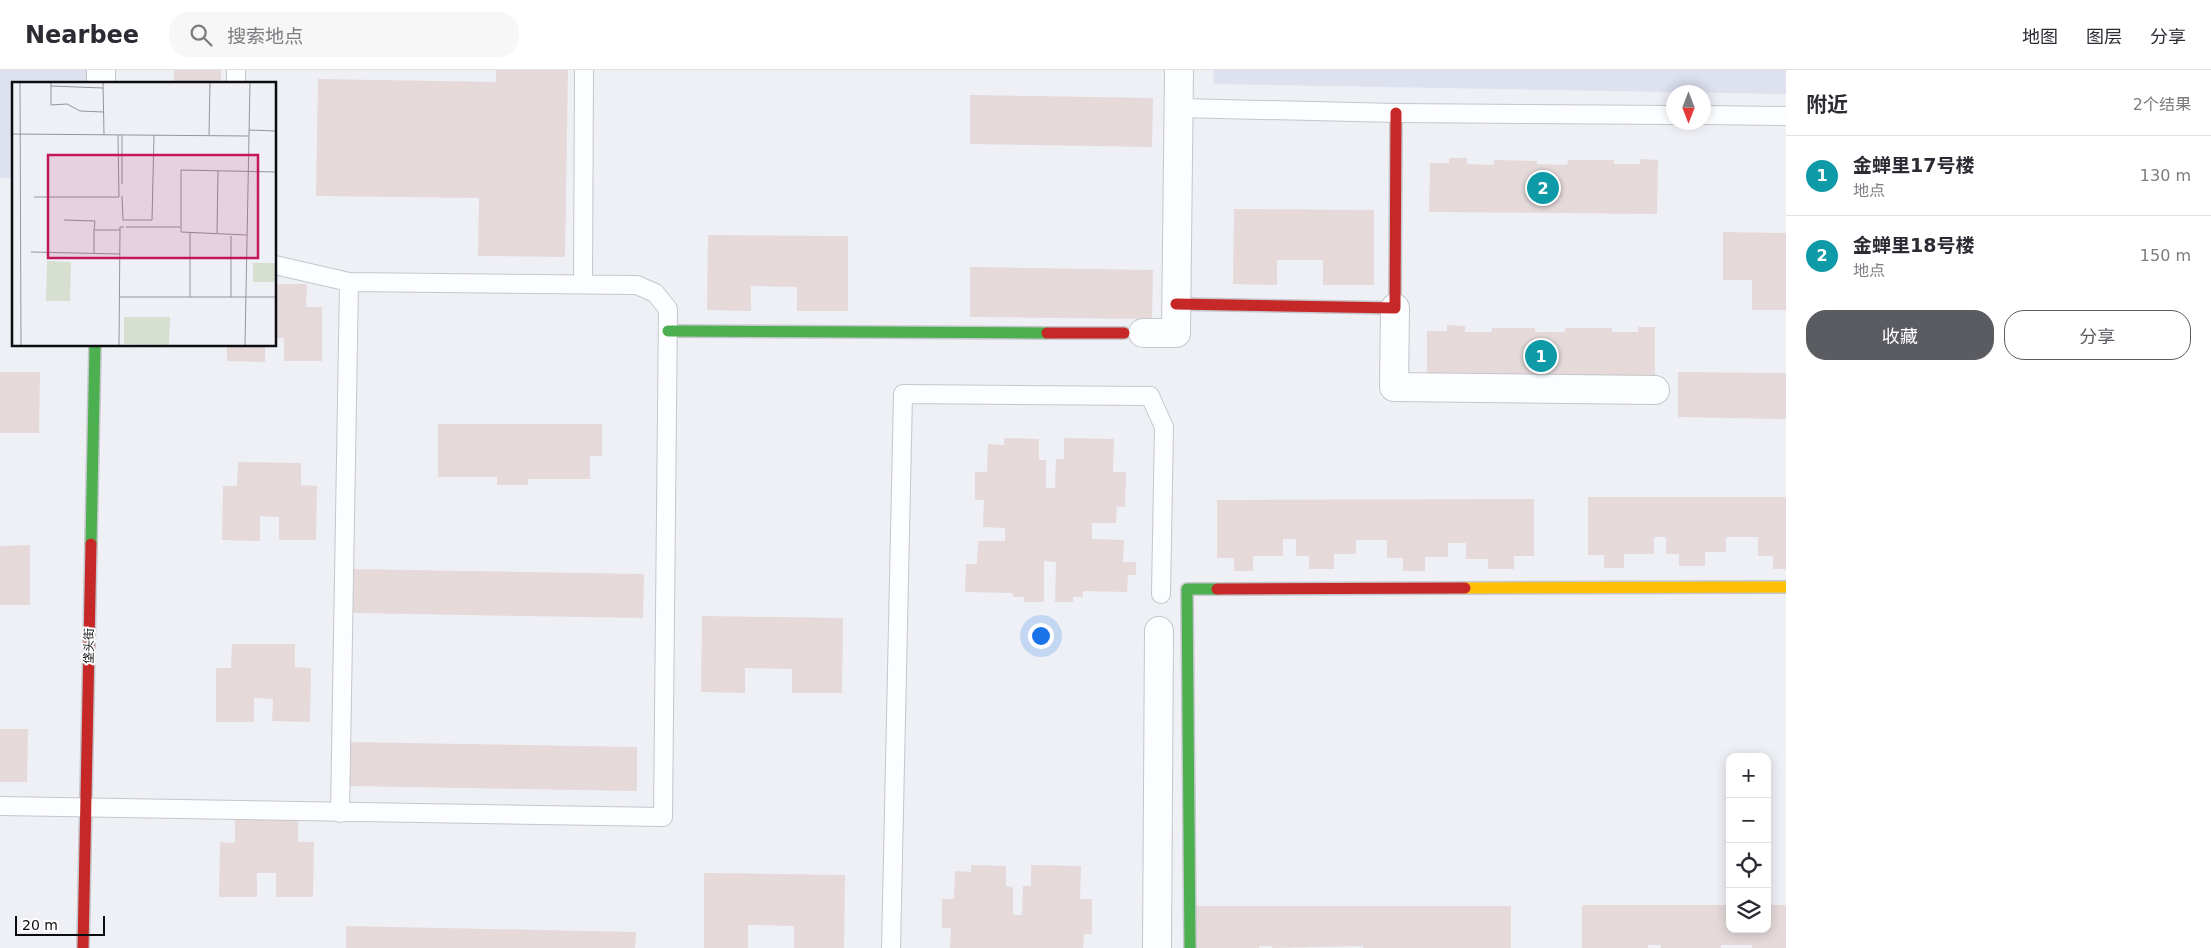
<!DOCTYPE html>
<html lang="zh">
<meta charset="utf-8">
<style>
:root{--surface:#fff;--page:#f7f7f7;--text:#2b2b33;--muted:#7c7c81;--line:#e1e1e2;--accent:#5b5c61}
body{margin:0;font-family:"DejaVu Sans","Noto Sans SC",sans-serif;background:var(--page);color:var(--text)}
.controls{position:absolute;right:15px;bottom:15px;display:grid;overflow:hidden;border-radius:10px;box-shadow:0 2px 12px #0003}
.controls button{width:45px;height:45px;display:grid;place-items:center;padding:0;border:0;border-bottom:1px solid var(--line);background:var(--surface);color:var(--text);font:25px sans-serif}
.compass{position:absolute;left:1666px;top:15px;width:45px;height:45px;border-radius:50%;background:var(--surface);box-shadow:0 2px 12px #0003;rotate:180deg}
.scale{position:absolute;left:15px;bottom:12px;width:90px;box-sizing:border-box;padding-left:5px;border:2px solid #0c0d11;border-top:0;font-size:14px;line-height:18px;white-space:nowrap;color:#0c0d11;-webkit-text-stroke:4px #fff;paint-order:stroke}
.you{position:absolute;left:1040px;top:565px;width:18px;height:18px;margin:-12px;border:4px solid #fff;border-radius:50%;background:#1a73e8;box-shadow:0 0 0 8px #1a73e833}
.badge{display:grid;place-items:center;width:32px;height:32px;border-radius:50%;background:var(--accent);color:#fff;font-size:16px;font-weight:700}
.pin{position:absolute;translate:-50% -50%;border:2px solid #fff;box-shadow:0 1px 5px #0006}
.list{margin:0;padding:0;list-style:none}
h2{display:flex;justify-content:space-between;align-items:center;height:65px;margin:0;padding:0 20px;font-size:21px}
h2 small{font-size:16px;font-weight:400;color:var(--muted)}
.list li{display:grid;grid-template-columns:32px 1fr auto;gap:15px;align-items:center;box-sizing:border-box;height:80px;padding:0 20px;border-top:1px solid var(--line)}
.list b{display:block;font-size:19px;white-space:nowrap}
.list p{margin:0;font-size:16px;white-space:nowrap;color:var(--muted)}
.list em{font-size:16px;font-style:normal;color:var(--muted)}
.actions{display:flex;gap:10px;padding:15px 20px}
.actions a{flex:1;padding:11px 0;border:1px solid var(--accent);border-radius:20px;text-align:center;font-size:18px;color:var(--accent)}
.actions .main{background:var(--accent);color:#fff}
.icon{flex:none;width:28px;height:28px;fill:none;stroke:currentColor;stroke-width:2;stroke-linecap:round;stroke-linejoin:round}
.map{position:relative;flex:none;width:1786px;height:878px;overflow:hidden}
header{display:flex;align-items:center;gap:30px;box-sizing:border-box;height:70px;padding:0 25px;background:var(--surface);border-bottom:1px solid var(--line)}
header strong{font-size:24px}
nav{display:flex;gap:28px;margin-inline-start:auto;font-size:18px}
.search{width:350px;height:45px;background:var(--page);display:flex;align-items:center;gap:12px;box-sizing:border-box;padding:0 18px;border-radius:20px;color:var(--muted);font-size:19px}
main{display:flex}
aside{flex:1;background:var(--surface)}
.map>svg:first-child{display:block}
</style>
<header>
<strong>Nearbee</strong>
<div class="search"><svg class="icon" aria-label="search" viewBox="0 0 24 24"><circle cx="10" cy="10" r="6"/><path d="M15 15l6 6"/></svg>搜索地点</div>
<nav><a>地图</a><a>图层</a><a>分享</a></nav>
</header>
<main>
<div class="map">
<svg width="1786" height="878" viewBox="0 0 1786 878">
<rect width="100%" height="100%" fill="#eef0f6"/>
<!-- built -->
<path fill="#dee2ef" d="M0 0H90V14H14V108H0Z
M1213 0H1786V24L1214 14Z"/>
<!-- building -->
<path fill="#e5d9da" d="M174 0H221V14H174Z
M496 0H568L565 187 478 186 479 128 316 126 318 9 496 12Z
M970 25 1153 28 1152 77 970 74Z
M1449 88H1467V94L1494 95V90L1537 91V94L1567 95 1568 90H1614V94H1640V89L1658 90 1657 144 1429 142 1430 93H1449Z
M1234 139 1374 140V215H1323V190H1277V215L1233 214Z
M1723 162 1786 163V240H1752V210H1723Z
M708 165 848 166V241H797V217L751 216V241L707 240Z
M970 197 1153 200 1152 249 970 247Z
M275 214H307L306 237H322V291H284V268H275Z
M1447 255 1465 256V262H1491L1492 258H1535V262H1565V258H1612V262H1638V257H1655V311L1427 309V261H1447Z
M227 275H265V292L227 291Z
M0 302H40L39 363H0Z
M1678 302 1786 303V349L1678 347Z
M438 354H602V386H590V409H528V415H497V407H438Z
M1004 368 1039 369V390H1046V418H1055L1056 389H1064V368L1114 369 1113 402H1126L1125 437H1117L1116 453H1092V469L1124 470 1123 492H1136V505H1128L1127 522 1083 521V527H1073V532H1055L1056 492 1044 491V532H1024V527H1013V523L965 522 966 494H977L978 471H1005V458L983 457 984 430H975V402H987L988 374 1004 375Z
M238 392 301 393V415L317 416 316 470H279V447L260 446V471L222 470 223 416H237Z
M1588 427H1786V499H1773V486H1758V467H1726V482H1705V496H1679V484H1666V467H1654V484H1624V498H1604V485H1588Z
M1534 429V486H1514V499H1488V489H1466V473H1448V487H1425V501H1403V488H1387V470H1356V484H1334V499H1309V486H1296V469H1283V486H1253V501H1234V488H1217V430Z
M30 475V535H0V476Z
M354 499 644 504 643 548 353 543Z
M702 546 843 548 842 623H792V599L745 598V623L701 622Z
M232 574H295V597L311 598 310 652 272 651 273 629 254 628V652H216V598H231Z
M0 659H28L27 712H0Z
M348 672 637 677V721L347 716Z
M235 749 298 750V772H314L313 827H276V803H257V827H219L220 772 235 773Z
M971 795 1006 796V816L1013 817V845H1022L1023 816H1031V795L1081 796 1080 829H1092V864H1084L1083 878H950L951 858H942V829H954L955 801 971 802Z
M704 803 845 805 844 878H794V856L748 855V878H704Z
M1582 835H1730V859H1767V835H1786V878H1752V875H1721V878H1661V875H1648V878H1582Z
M1194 836H1511V878H1363V876L1272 878V876H1259V878H1194Z
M346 856 636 862 635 878H346Z"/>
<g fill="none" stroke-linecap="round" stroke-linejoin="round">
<!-- lane casing -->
<g stroke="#c5c6cb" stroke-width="20">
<path id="lane" d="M236 14V0
M1179 38 1396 43 1674 45
M1704 45 1786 46
M583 213 584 0
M0 736 663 747 668 239 655 223 637 215 349 212 275 195
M340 743 349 212
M891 878 903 324 1150 326 1164 357 1161 524"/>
</g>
<!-- street casing -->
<g stroke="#c5c6cb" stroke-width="30">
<path id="street" d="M101 14V0
M1395 238 1394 317 1655 320
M1143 263H1176L1179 0
M1157 878 1159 561"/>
</g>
<!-- fast casing -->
<g stroke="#c5c6cb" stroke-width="14">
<path id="fast" d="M668 261 1047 263
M91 474 95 275
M1190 878 1187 519H1217"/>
</g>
<!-- slow casing -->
<g stroke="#c5c6cb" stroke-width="14">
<path id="slow" d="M1465 518 1786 517"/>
</g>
<!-- jam casing -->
<g stroke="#c5c6cb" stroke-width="14">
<path id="jam" d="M1176 234 1395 238 1396 43
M1047 263H1124
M1217 519 1465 518
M83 878 91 474"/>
</g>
<!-- lane -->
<use href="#lane" stroke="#fcfdfe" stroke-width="18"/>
<!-- street -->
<use href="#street" stroke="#fcfdfe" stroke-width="28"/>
<!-- fast -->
<use href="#fast" stroke="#4caf50" stroke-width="11"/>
<!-- slow -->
<use href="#slow" stroke="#ffc107" stroke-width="11"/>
<!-- jam -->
<use href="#jam" stroke="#c62828" stroke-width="11"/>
</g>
<g text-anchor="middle" stroke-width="4" stroke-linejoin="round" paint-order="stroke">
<!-- street labels -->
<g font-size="12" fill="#0c0d11" stroke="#fff">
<text transform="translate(89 576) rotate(-89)" y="4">垡头街</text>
</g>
</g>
<!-- overview -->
<g transform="translate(12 12)">
<rect width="264" height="264" fill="#eef0f6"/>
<path d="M35 179 59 180 58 219H34ZM241 181H264V200H241ZM112 235H158L157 263 112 262Z" fill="#d7e0d0"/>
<path fill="none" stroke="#94959a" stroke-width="1" d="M8 0 9 263M39 0V23L55 22 68 29 92 30M91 0 92 53M39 4 91 6M237 48 264 49M0 52 237 54M197 53 198 0M110 102V53M110 114 111 138H140L142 53M22 115H107L106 53M52 138 83 139 82 148M114 145H168M205 151 206 89M235 153 169 150V88L264 90M19 170 108 172M82 171V148H108V145H112M108 215H264M178 215V151M219 215V154M107 263 108 148M233 263 238 0"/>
<path fill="#c2185b" fill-opacity="0.15" stroke="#c2185b" stroke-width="2.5" d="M36 73H246V176H36Z"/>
<rect width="264" height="264" fill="none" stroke="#0c0d11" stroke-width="2.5"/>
</g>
</svg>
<div class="controls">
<button>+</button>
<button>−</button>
<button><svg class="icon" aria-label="locate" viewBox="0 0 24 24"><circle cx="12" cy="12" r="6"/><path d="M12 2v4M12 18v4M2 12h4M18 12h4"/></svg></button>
<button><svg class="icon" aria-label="layers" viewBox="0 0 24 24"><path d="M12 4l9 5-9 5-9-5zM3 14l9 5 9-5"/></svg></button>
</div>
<svg class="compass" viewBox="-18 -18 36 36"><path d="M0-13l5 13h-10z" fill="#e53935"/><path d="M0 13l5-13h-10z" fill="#7c7c81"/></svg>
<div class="scale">20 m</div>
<div class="you"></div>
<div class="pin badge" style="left:1541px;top:286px;background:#0f9aa8">1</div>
<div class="pin badge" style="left:1543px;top:118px;background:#0f9aa8">2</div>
</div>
<aside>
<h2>附近<small>2个结果</small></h2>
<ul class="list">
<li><span class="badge" style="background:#0f9aa8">1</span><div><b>金蝉里17号楼</b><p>地点</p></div><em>130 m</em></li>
<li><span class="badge" style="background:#0f9aa8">2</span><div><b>金蝉里18号楼</b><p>地点</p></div><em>150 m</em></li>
</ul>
<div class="actions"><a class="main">收藏</a><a>分享</a></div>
</aside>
</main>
